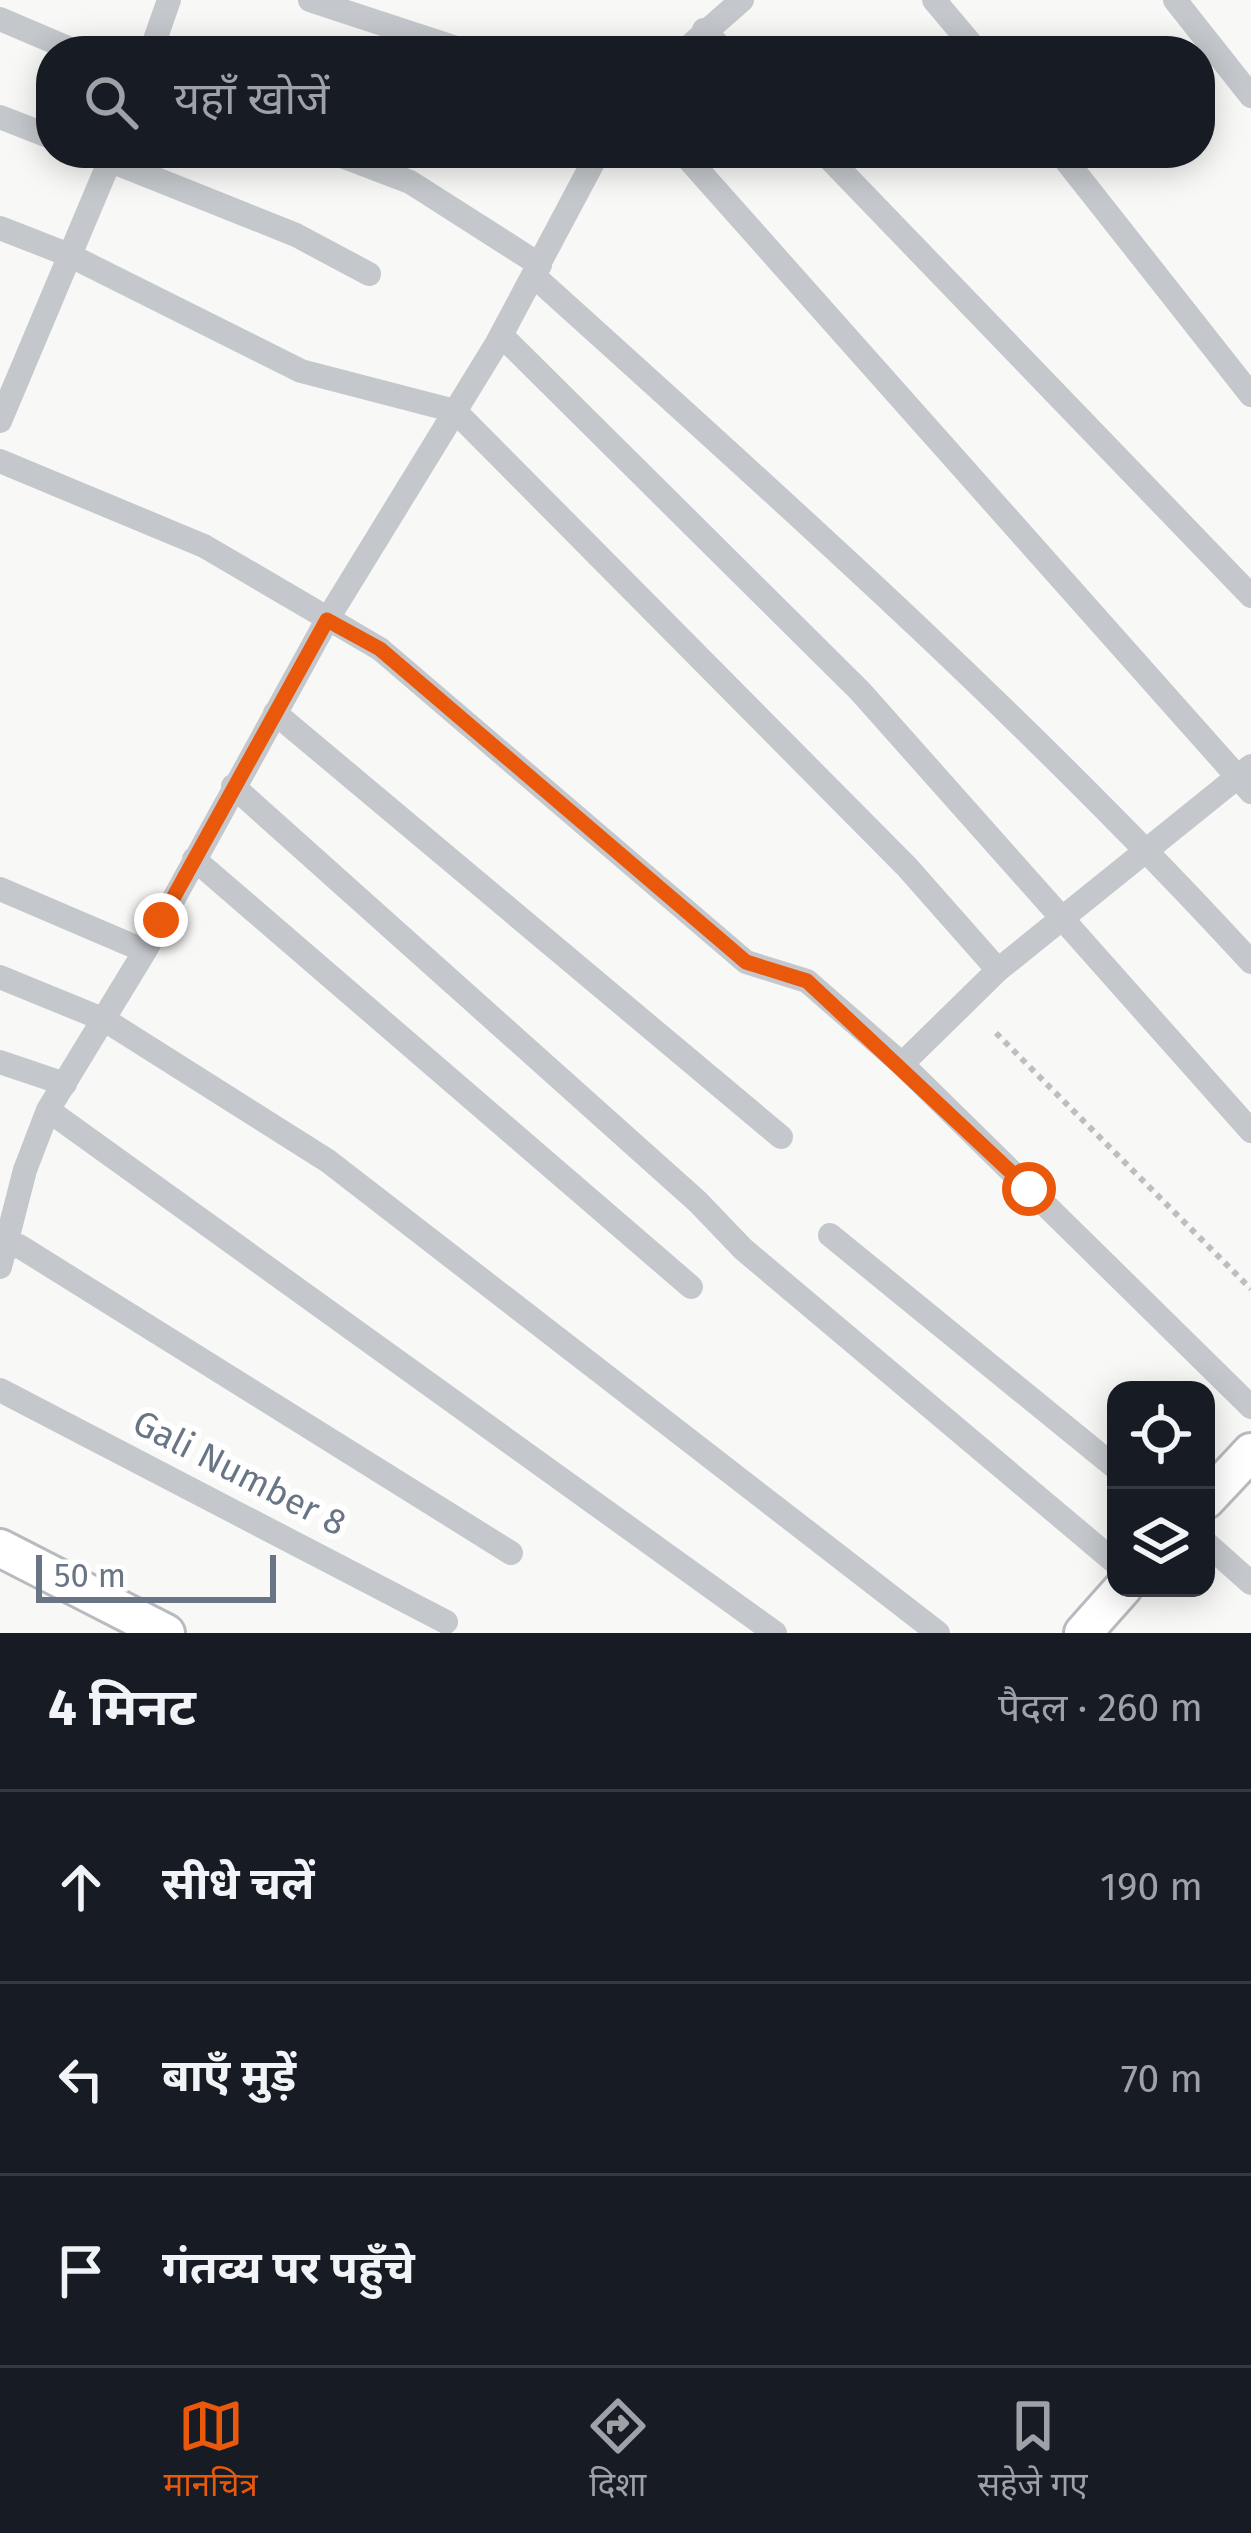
<!DOCTYPE html>
<html lang="hi">
<meta charset="utf-8">
<style>
:root{--surface:#171b24;--page:#20242c;--text:#f1f3f6;--muted:#9ea1a6;--line:#363941;--accent:#ea580c}
body{margin:0;font-family:"Fira Sans","Noto Sans Devanagari",sans-serif;background:var(--page);color:var(--text)}
.controls{position:absolute;right:36px;bottom:36px;display:grid;overflow:hidden;border-radius:24px;box-shadow:0 6px 30px #0003}
.controls button{width:108px;height:108px;display:grid;place-items:center;padding:0;border:0;border-bottom:3px solid var(--line);background:var(--surface);color:var(--text);font:60px sans-serif}
.scale{position:absolute;left:36px;bottom:30px;width:240px;box-sizing:border-box;padding-left:12px;border:6px solid #697584;border-top:0;font-size:33px;line-height:42px;white-space:nowrap;color:#697584;-webkit-text-stroke:9px #fff;paint-order:stroke}
.stop{position:absolute;width:36px;height:36px;margin:-27px;border:9px solid #ea580c;border-radius:50%;background:#fff}
.stop.end{background:#ea580c;border-color:#fff;box-shadow:0 3px 12px #0008}
.list{margin:0;padding:0;list-style:none}
h2{display:flex;justify-content:space-between;align-items:center;height:156px;margin:0;padding:0 48px;font-size:51px}
h2 small{font-size:39px;font-weight:400;color:var(--muted)}
.list li{display:grid;grid-template-columns:78px 1fr auto;gap:36px;align-items:center;box-sizing:border-box;height:192px;padding:0 48px;border-top:3px solid var(--line)}
.list b{display:block;font-size:45px;white-space:nowrap}
.list em{font-size:39px;font-style:normal;color:var(--muted)}
.icon{flex:none;width:66px;height:66px;fill:none;stroke:currentColor;stroke-width:2;stroke-linecap:round;stroke-linejoin:round}
.map{position:relative;flex:none;width:1251px;height:1633px;overflow:hidden}
.search{position:absolute;background:var(--surface);box-shadow:0 6px 30px #0003;left:36px;right:36px;top:36px;height:132px;display:flex;align-items:center;gap:30px;box-sizing:border-box;padding:0 42px;border-radius:48px;color:var(--muted);font-size:45px}
.sheet{height:732px;background:var(--surface)}
nav{display:flex;justify-content:space-around;align-items:center;box-sizing:border-box;height:168px;border-top:3px solid var(--line);background:var(--surface);font-size:33px;color:var(--muted)}
nav a{display:grid;justify-items:center;gap:6px}
nav .on{color:var(--accent)}
.map>svg:first-child{display:block}
</style>
<div class="map">
<svg width="1251" height="1633" viewBox="0 0 1251 1633">
<rect width="100%" height="100%" fill="#f8f8f6"/>
<g fill="none" stroke-linecap="round" stroke-linejoin="round">
<!-- secondary casing -->
<g stroke="#b7babf" stroke-width="42">
<path id="secondary" d="M1206 1500 1251 1452
M0 1548 166 1633
M1083 1633 1123 1588"/>
</g>
<!-- path -->
<path stroke="#bcbec1" stroke-width="6" stroke-dasharray="6 6" stroke-linecap="butt" d="M996 1033 1251 1289"/>
<!-- street -->
<path stroke="#c4c7cb" stroke-width="24" d="M310 0 465 51
M934 0 977 51
M1175 0 1251 96
M0 19 75 51
M704 30 724 51
M151 51 169 0
M684 51 742 0
M0 117 51 137
M91 153 296 235 369 274
M334 153 410 182 540 265
M683 153 1251 792
M824 153 1251 596
M1060 153 1251 395
M0 228 69 255 301 371 455 411 907 867 998 970
M534 276C779 497 1028 719 1251 962
M497 343 503 337 860 691 1251 1131
M0 421 113 153
M0 461 204 546 380 649 746 962 807 981 902 1064 1251 1407
M275 713 781 1137
M233 786 698 1202 743 1249 1116 1563
M194 859 691 1287
M0 889 145 951
M0 977 105 1020 328 1161 938 1633
M0 1062 65 1084
M902 1064 998 970 1251 766
M48 1110 775 1633
M830 1235 1116 1468
M4 1247 19 1246 511 1553
M0 1267 25 1170 48 1110 145 951 327 620 497 343 598 153
M0 1390 446 1622
M1206 1543 1251 1583"/>
<!-- secondary -->
<use href="#secondary" stroke="#fff" stroke-width="36"/>
</g>
<g fill="none" stroke-linecap="round" stroke-linejoin="round">
<!-- route -->
<path stroke="#ea580c" stroke-width="15" d="M161 920 327 620 380 649 746 962 807 981 1029 1189"/>
</g>
<g text-anchor="middle" stroke-width="12" stroke-linejoin="round" paint-order="stroke">
<!-- street labels -->
<g font-size="36" fill="#697584" stroke="#fff">
<text transform="translate(240 1472) rotate(27)" y="13">Gali Number 8</text>
</g>
</g>
</svg>
<div class="controls">
<button><svg class="icon" aria-label="locate" viewBox="0 0 24 24"><circle cx="12" cy="12" r="6"/><path d="M12 2v4M12 18v4M2 12h4M18 12h4"/></svg></button>
<button><svg class="icon" aria-label="layers" viewBox="0 0 24 24"><path d="M12 4l9 5-9 5-9-5zM3 14l9 5 9-5"/></svg></button>
</div>
<div class="scale">50 m</div>
<div class="stop" style="left:1029px;top:1189px"></div>
<div class="stop end" style="left:161px;top:920px"></div>
<div class="search"><svg class="icon" aria-label="search" viewBox="0 0 24 24"><circle cx="10" cy="10" r="6"/><path d="M15 15l6 6"/></svg>यहाँ खोजें</div>
</div>
<section class="sheet">
<h2>4 मिनट<small>पैदल · 260 m</small></h2>
<ul class="list">
<li><svg class="icon" aria-label="ahead" viewBox="0 0 24 24"><path d="M12 20V5M6 11l6-6 6 6"/></svg><div><b>सीधे चलें</b></div><em>190 m</em></li>
<li><svg class="icon" aria-label="left" viewBox="0 0 24 24"><path d="M17 20v-9H6M10 6l-5 5 5 5"/></svg><div><b>बाएँ मुड़ें</b></div><em>70 m</em></li>
<li><svg class="icon" aria-label="arrive" viewBox="0 0 24 24"><path d="M6 21V4h12l-3 4 3 4H6"/></svg><div><b>गंतव्य पर पहुँचे</b></div></li>
</ul>
</section>
<nav>
<a class="on"><svg class="icon" aria-label="map" viewBox="0 0 24 24"><path d="M3 6l6-2 6 2 6-2v14l-6 2-6-2-6 2zM9 4v14M15 6v14"/></svg>मानचित्र</a>
<a><svg class="icon" aria-label="directions" viewBox="0 0 24 24"><path d="M12 3l9 9-9 9-9-9zM9 14v-3h6M13 9l2 2-2 2"/></svg>दिशा</a>
<a><svg class="icon" aria-label="saved" viewBox="0 0 24 24"><path d="M7 4h10v16l-5-4-5 4z"/></svg>सहेजे गए</a>
</nav>
